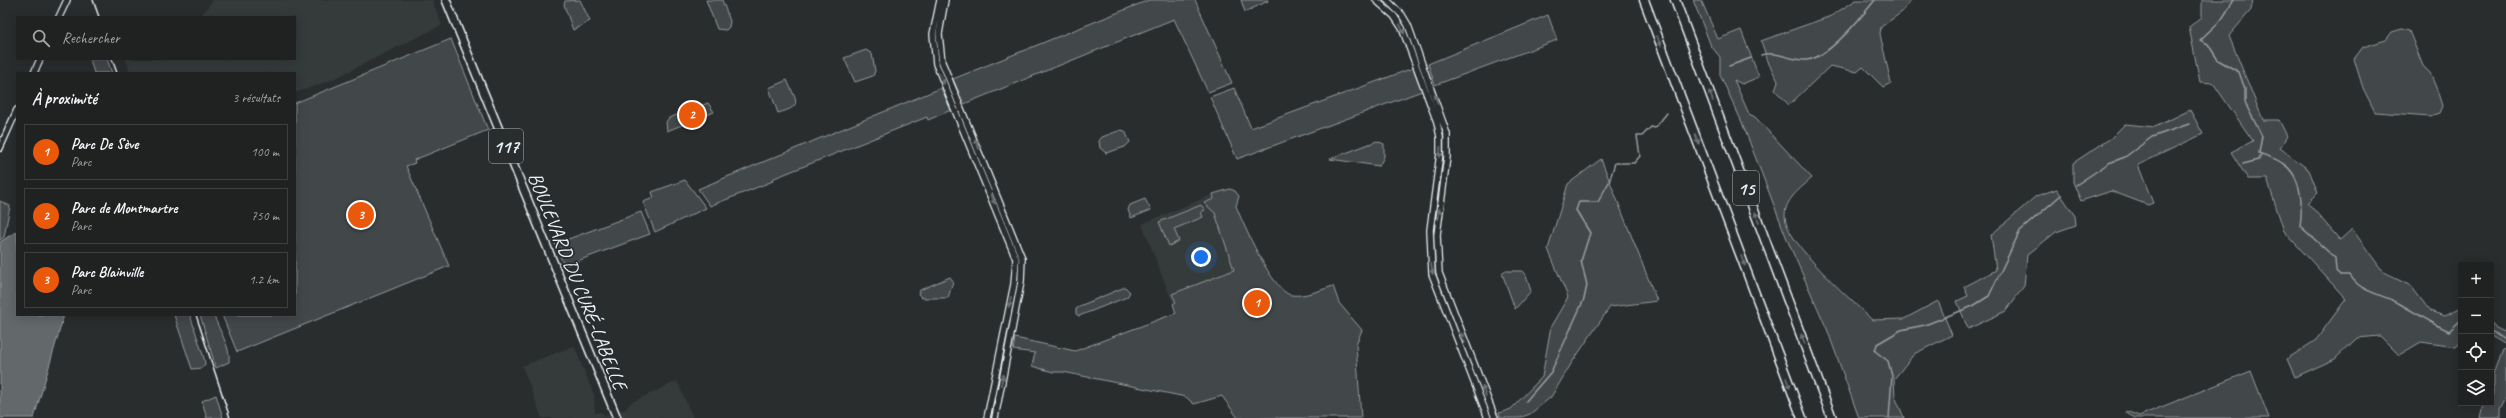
<!DOCTYPE html>
<html lang="fr">
<meta charset="utf-8">
<style>
:root{--surface:#202222;--page:#2d2f2f;--text:#f1f3f6;--muted:#a2a4a5;--line:#3d3f40;--accent:#ea580c}
body{margin:0;font-family:Caveat,sans-serif;background:var(--page);color:var(--text)}
.controls{position:absolute;right:12px;bottom:12px;display:grid;overflow:hidden;border-radius:0px;box-shadow:0 2px 10px #0003}
.controls button{width:36px;height:36px;display:grid;place-items:center;padding:0;border:0;border-bottom:1px solid var(--line);background:var(--surface);color:var(--text);font:20px sans-serif}
.you{position:absolute;left:1201px;top:257px;width:14px;height:14px;margin:-10px;border:3px solid #fff;border-radius:50%;background:#1a73e8;box-shadow:0 0 0 6px #1a73e833}
.badge{display:grid;place-items:center;width:26px;height:26px;border-radius:50%;background:var(--accent);color:#fff;font-size:13px;font-weight:700}
.pin{position:absolute;translate:-50% -50%;border:2px solid #fff;box-shadow:0 1px 4px #0006}
.list{margin:0;padding:0;list-style:none}
h2{display:flex;justify-content:space-between;align-items:center;height:52px;margin:0;padding:0 16px;font-size:17px}
h2 small{font-size:13px;font-weight:400;color:var(--muted)}
.list li{display:grid;grid-template-columns:26px 1fr auto;gap:12px;align-items:center;box-sizing:border-box;height:56px;margin:0 8px 8px;padding:0 8px;border:1px solid var(--line);border-radius:0px}
.list b{display:block;font-size:15px;white-space:nowrap}
.list p{margin:0;font-size:13px;white-space:nowrap;color:var(--muted)}
.list em{font-size:13px;font-style:normal;color:var(--muted)}
.icon{flex:none;width:22px;height:22px;fill:none;stroke:currentColor;stroke-width:2;stroke-linecap:round;stroke-linejoin:round}
.map{position:relative;flex:none;width:2506px;height:418px;overflow:hidden}
.search{position:absolute;background:var(--surface);box-shadow:0 2px 10px #0003;left:16px;top:16px;width:280px;height:44px;display:flex;align-items:center;gap:10px;box-sizing:border-box;padding:0 14px;border-radius:0px;color:var(--muted);font-size:15px}
.panel{position:absolute;background:var(--surface);box-shadow:0 2px 10px #0003;left:16px;top:72px;width:280px;height:244px;border-radius:0px}
.map>svg:first-child{display:block}
</style>
<div class="map">
<svg width="2506" height="418" viewBox="0 0 2506 418">
<rect width="100%" height="100%" fill="#2a2d2e"/>
<filter id="ink" filterUnits="userSpaceOnUse"><feTurbulence type="fractalNoise" baseFrequency=".025" numOctaves="2"/><feDisplacementMap in="SourceGraphic" scale="8" xChannelSelector="R" yChannelSelector="G"/><feConvolveMatrix kernelMatrix="1 2 1 2 8 2 1 2 1" color-interpolation-filters="sRGB"/></filter>
<g filter="url(#ink)">
<!-- built -->
<path fill="#363a3b" d="M213 0H432L442 25 329 81 295 93V73H130L126 59H295V17H200Z
M1211 195 1237 279 1173 304 1142 224Z
M574 346 594 395 595 413 602 412 605 416 626 409 630 403 677 381 693 418H542L522 366Z"/>
<!-- green -->
<path fill="#424648" stroke="#959ca0" d="M580 0 590 21 573 30 564 5 565 1Z
M706 0H722L730 21 729 27 726 30 717 29Z
M1149 0H1195L1232 83 1208 92 1174 19 964 104 953 79Z
M1241 0H1268V1L1245 12Z
M1693 0H1701L1718 39 1741 30 1759 77 1742 84 1734 80 1749 114 1755 117 1812 178C1800 189 1785 199 1785 216 1784 242 1853 301 1872 320L1904 319 1938 301 1952 335 1914 354 1894 379 1895 396 1904 418H1859L1827 329 1789 244 1741 120 1720 75V57L1711 46Z
M1856 0H1911L1902 12 1881 27 1880 34 1891 83 1883 87 1863 67 1857 72 1830 66 1789 105 1775 90 1778 81 1769 64 1761 41 1831 16Z
M2202 0H2253L2251 10 2229 36 2263 120H2279L2287 136 2280 148 2309 170 2318 193 2308 203 2340 240 2352 229 2384 273 2411 286 2430 311 2444 316 2461 308V342L2456 347 2421 342 2399 355 2380 336 2357 338 2335 359 2295 377 2287 359 2316 340 2346 299 2284 231 2267 179H2248L2231 152 2253 141 2213 83 2200 82 2189 27 2202 17Z
M1548 15 1557 40 1435 85 1428 64Z
M2402 29 2409 31 2423 66 2430 73 2437 90 2442 106 2439 113 2430 116 2375 112 2363 88 2354 59 2363 47 2386 40 2392 32Z
M451 39 488 130 414 160 415 163 406 166 449 266 237 352 222 315H295V103Z
M866 50 872 54 875 71 873 76 855 82 844 58Z
M90 59H107L112 73H94Z
M1413 68 1422 91 1237 159 1210 97 1234 88 1251 128Z
M787 80C796 101 804 106 778 113L769 88Z
M941 88 951 110 928 120 927 117 772 179 773 181 710 206 698 189Z
M708 103 714 112 667 131 666 122 669 118Z
M2190 110 2203 134 2138 165 2153 203 2148 205 2111 191 2081 201 2073 182V163L2111 138 2125 124 2155 127Z
M1121 130 1125 131 1130 142 1125 147 1106 153 1100 148 1099 141 1102 137Z
M1377 141 1384 144V157L1379 166 1330 159Z
M1601 159 1657 301 1610 307 1571 364 1551 397 1530 414 1519 418H1500L1499 413 1511 409 1542 377 1551 326 1568 297 1548 249 1568 184Z
M685 180 706 208 655 232 643 202 654 198 652 192Z
M1230 189 1235 191 1239 196 1236 206C1243 224 1273 292 1291 295 1305 297 1320 290 1333 286L1339 303 1362 330 1356 344 1361 418H1238L1222 396 1194 404 1186 397 1063 372H1053L1032 366 1035 353 1013 350 1015 338 1075 351 1176 313 1173 304 1176 302 1172 294 1234 270 1215 213 1204 203 1214 199 1213 194Z
M2057 189 2075 216 2076 225 2056 232 2027 255 2024 286 2006 311 1968 329 1957 301 1968 296 1964 287 1996 270 1991 235 2036 196Z
M1145 199 1151 210 1131 218 1128 210 1130 205Z
M0 201 10 206 4 237 0 240Z
M1201 205 1205 210 1201 212 1203 217 1174 229 1179 241 1169 246 1159 222Z
M641 212 650 234 564 266 555 244Z
M1504 271H1521L1525 273 1531 291 1515 309 1502 273Z
M950 277 953 281 948 298H922L918 294 920 290Z
M1125 287 1130 292 1127 297 1079 316 1076 314V309L1082 305Z
M174 315H190L204 358 205 364 202 368 192 369Z
M200 315H214C218 330 231 346 229 362L216 368Z
M2491 322 2497 329 2506 333V345L2491 336Z
M2506 349V397L2500 409V418H2480L2482 409 2493 401V374L2502 350Z
M2251 371 2269 418H2135L2126 413V411L2139 416Z
M216 395 223 418H207L202 401Z"/>
<!-- water -->
<path fill="#63686b" stroke="#989fa3" d="M17 231V315H64L34 418H0V242Z"/>
<g fill="none" stroke-linecap="round" stroke-linejoin="round">
<!-- stream -->
<path stroke="#989fa3" stroke-width="1.5" d="M2234 0 2222 19 2200 40 2208 44 2218 60 2239 72 2245 89V103L2262 136 2259 153C2266 156 2275 158 2282 163 2302 175 2303 205 2300 226L2335 258 2336 271 2340 275H2350C2360 293 2383 294 2400 304 2416 313 2431 323 2449 331L2461 320
M1761 55C1776 50 1791 61 1806 60 1828 59 1862 16 1875 0
M1729 66 1751 58
M2243 164 2259 160 2261 155
M2076 185 2109 163 2125 157 2152 137 2189 124
M2491 331 2506 341
M1526 401 1551 372 1584 299 1587 285 1581 261 1590 233 1576 210 1579 202H1598L1609 182 1615 163H1634L1640 156 1637 136H1642L1651 127 1655 128 1667 113
M1889 418 1892 376 1888 361 1875 351 1877 344 1901 330 1925 325 1973 306 1989 296 2020 231 2061 195"/>
<!-- tertiary casing -->
<g stroke="#e8f1f8" stroke-width="8">
<path id="tertiary" d="M940 0 933 34 936 64 1016 259 1014 284 987 418
M945 0 939 34 942 62 1022 258 1021 282 995 418
M1376 0 1394 16 1402 28 1437 122 1440 137V153L1430 230 1432 274 1488 418
M1387 0 1402 15 1408 25 1447 134V157L1437 235 1439 273 1495 418
M59 17 67 0
M34 73 40 59
M0 148 17 110"/>
</g>
<!-- primary casing -->
<g stroke="#e8f1f8" stroke-width="10">
<path id="primary" d="M446 0 617 418"/>
</g>
<!-- motorway casing -->
<g stroke="#e8f1f8" stroke-width="11">
<path id="motorway" d="M1644 0 1802 418
M1675 0 1832 418"/>
</g>
<!-- tertiary -->
<use href="#tertiary" stroke="#2a2d2e" stroke-width="5.5"/>
<!-- primary -->
<use href="#primary" stroke="#2a2d2e" stroke-width="7"/>
<!-- motorway -->
<use href="#motorway" stroke="#2a2d2e" stroke-width="8"/>
<!-- rail -->
<path stroke="#e8f1f8" stroke-width="1.5" d="M93 0 99 17
M112 59 117 73
M196 315 230 418"/>
</g>
<!-- one-way arrows -->
<defs><path id="oneway-solid" d="M-6-.8H1V-3.2L6.5 0L1 3.2V.8H-6Z"/></defs>
<g fill="#6c7275">
<use href="#oneway-solid" transform="translate(1402 29) rotate(65)"/>
<use href="#oneway-solid" transform="translate(1659 41) rotate(69)"/>
<use href="#oneway-solid" transform="translate(942 79) rotate(66)"/>
<use href="#oneway-solid" transform="translate(1711 96) rotate(-111)"/>
<use href="#oneway-solid" transform="translate(1436 99) rotate(-110)"/>
<use href="#oneway-solid" transform="translate(1697 139) rotate(69)"/>
<use href="#oneway-solid" transform="translate(977 144) rotate(-112)"/>
<use href="#oneway-solid" transform="translate(1440 152) rotate(94)"/>
<use href="#oneway-solid" transform="translate(993 199) rotate(68)"/>
<use href="#oneway-solid" transform="translate(1439 214) rotate(-82)"/>
<use href="#oneway-solid" transform="translate(1757 217) rotate(-111)"/>
<use href="#oneway-solid" transform="translate(1743 261) rotate(69)"/>
<use href="#oneway-solid" transform="translate(1432 269) rotate(81)"/>
<use href="#oneway-solid" transform="translate(1010 302) rotate(101)"/>
<use href="#oneway-solid" transform="translate(1463 338) rotate(-111)"/>
<use href="#oneway-solid" transform="translate(1803 339) rotate(-111)"/>
<use href="#oneway-solid" transform="translate(1002 380) rotate(-79)"/>
<use href="#oneway-solid" transform="translate(1788 383) rotate(69)"/>
<use href="#oneway-solid" transform="translate(1484 391) rotate(-111)"/>
</g>
</g>
<g text-anchor="middle" stroke-width="3.5" stroke-linejoin="round" paint-order="stroke">
<!-- shield labels -->
<g fill="#2a2d2e" stroke="#afb6bb" stroke-width="1">
<rect x="489" y="129" width="34" height="34" rx="3"/>
<rect x="1733" y="171" width="26" height="34" rx="3"/>
</g>
<g font-size="19" font-weight="bold" fill="#e8f1f8">
<text x="506" y="153">117</text>
<text x="1746" y="195">15</text>
</g>
<!-- street labels -->
<g font-size="20" fill="#e8f1f8" stroke="#2a2d2e">
<text transform="translate(578 281) rotate(68)" y="7">BOULEVARD DU CURÉ-LABELLE</text>
</g>
</g>
</svg>
<div class="controls">
<button>+</button>
<button>−</button>
<button><svg class="icon" aria-label="locate" viewBox="0 0 24 24"><circle cx="12" cy="12" r="6"/><path d="M12 2v4M12 18v4M2 12h4M18 12h4"/></svg></button>
<button><svg class="icon" aria-label="layers" viewBox="0 0 24 24"><path d="M12 4l9 5-9 5-9-5zM3 14l9 5 9-5"/></svg></button>
</div>
<div class="you"></div>
<div class="pin badge" style="left:1257px;top:303px">1</div>
<div class="pin badge" style="left:692px;top:115px">2</div>
<div class="pin badge" style="left:361px;top:215px">3</div>
<div class="search"><svg class="icon" aria-label="search" viewBox="0 0 24 24"><circle cx="10" cy="10" r="6"/><path d="M15 15l6 6"/></svg>Rechercher</div>
<section class="panel">
<h2>À proximité<small>3 résultats</small></h2>
<ul class="list">
<li><span class="badge">1</span><div><b>Parc De Sève</b><p>Parc</p></div><em>100 m</em></li>
<li><span class="badge">2</span><div><b>Parc de Montmartre</b><p>Parc</p></div><em>750 m</em></li>
<li><span class="badge">3</span><div><b>Parc Blainville</b><p>Parc</p></div><em>1.2 km</em></li>
</ul>
</section>
</div>
